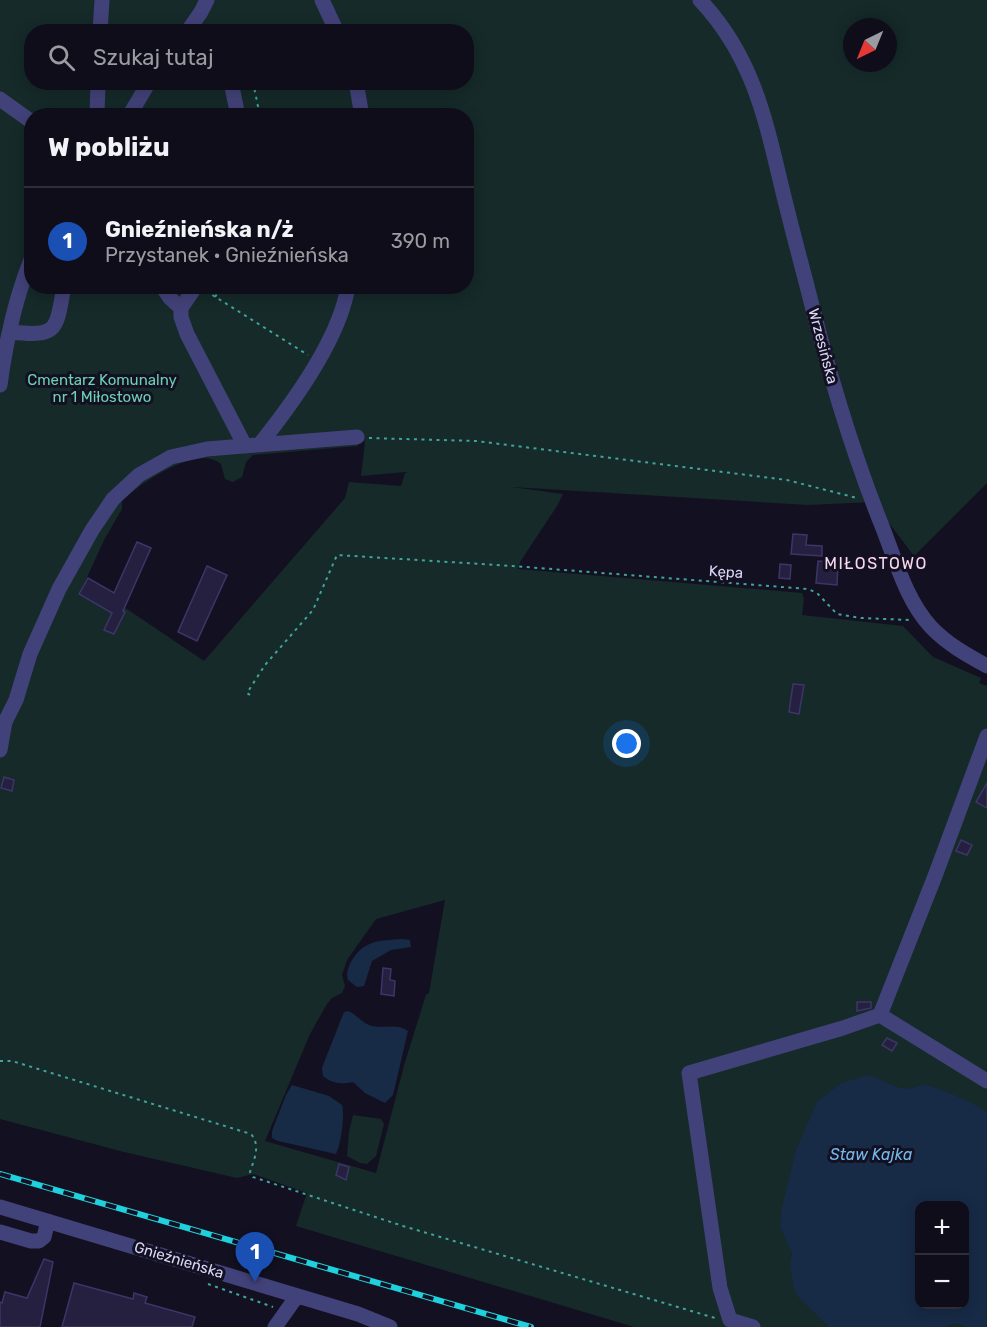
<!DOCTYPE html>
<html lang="pl">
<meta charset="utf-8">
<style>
:root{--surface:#0e0d19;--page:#1c1b26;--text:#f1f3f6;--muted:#9b9ca2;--line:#2e2d38;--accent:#7c3aed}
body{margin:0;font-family:Rubik,sans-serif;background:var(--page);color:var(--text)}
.controls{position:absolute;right:18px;bottom:18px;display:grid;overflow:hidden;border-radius:12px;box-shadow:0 3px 15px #0003}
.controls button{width:54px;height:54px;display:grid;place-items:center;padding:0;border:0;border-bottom:2px solid var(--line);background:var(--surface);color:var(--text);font:30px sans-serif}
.compass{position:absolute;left:843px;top:18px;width:54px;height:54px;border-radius:50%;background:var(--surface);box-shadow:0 3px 15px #0003;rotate:223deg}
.you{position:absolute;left:627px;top:744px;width:21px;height:21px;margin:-15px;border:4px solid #fff;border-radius:50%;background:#1a73e8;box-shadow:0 0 0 9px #1a73e833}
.badge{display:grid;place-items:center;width:39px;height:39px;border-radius:50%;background:var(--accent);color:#fff;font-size:20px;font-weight:700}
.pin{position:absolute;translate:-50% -50px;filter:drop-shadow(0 2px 3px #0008)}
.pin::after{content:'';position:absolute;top:32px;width:21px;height:18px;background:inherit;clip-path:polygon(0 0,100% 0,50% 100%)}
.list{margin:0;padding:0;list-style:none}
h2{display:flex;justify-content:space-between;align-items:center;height:78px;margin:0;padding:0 24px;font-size:26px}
h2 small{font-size:20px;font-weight:400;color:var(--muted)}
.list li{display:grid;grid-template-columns:39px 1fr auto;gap:18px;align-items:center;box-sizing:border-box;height:108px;padding:0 24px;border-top:2px solid var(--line)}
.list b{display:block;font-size:22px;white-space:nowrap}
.list p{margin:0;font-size:20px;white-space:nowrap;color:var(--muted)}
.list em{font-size:20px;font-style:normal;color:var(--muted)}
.icon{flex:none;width:33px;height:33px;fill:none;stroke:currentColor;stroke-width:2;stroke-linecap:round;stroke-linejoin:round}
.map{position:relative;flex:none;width:987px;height:1327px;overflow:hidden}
.search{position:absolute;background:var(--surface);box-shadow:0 3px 15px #0003;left:24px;top:24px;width:450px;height:66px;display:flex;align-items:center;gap:15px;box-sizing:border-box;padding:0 21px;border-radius:24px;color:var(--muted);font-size:22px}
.panel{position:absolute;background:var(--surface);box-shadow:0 3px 15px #0003;left:24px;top:108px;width:450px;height:186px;border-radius:24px}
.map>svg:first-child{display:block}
</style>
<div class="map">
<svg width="987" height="1327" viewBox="0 0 987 1327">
<rect width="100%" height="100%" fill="#131121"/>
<!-- green -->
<path fill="#152a29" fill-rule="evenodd" d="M0 0H987V483L914 556 873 502 808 505 512 487 563 494 557 506 520 562 518 569 802 593 804 599 802 615 903 626 933 657 981 678 979 683 987 686V1327H634L296 1226 307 1193 253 1174 237 1178 124 1152 0 1119ZM852 27H888V63H852ZM32 32H466V82H32ZM32 116H466V286H32ZM358 435 365 442 361 476 405 472 408 473H405L401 486 349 482 345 498 204 661 124 607 101 606 79 595 104 540 122 509V501C139 484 198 443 221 464L225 479 233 482 242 477 246 462 253 455 358 446ZM445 900 429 993 426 995 405 1062 376 1173 265 1141 310 1034 327 1004 332 998 342 993 345 986 342 975 347 960 376 919ZM920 1206H964V1304H920Z
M353 1115 381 1119 384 1124 376 1156 367 1164 360 1163 347 1156 349 1132Z"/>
<!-- water -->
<path fill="#172a46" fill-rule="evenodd" d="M402 939 410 940 411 947 391 950 372 961 364 986 357 987 348 980C346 973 348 968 351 962 364 939 380 941 402 939Z
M348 1011C356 1014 361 1022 369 1025 383 1030 395 1022 408 1031L393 1095 385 1103 365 1093 353 1082C342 1085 331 1083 323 1076L322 1068 325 1060 344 1012Z
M868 1075C890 1081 900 1096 923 1084 946 1091 967 1099 987 1112L986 1327H967L955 1323 946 1327H829L800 1299 794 1290 790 1265 792 1253 780 1227 782 1207 796 1150 817 1102 841 1083ZM920 1206H964V1304H920Z
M292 1085 329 1096 342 1105C345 1115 341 1145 336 1154L278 1141 272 1138V1131L286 1095Z"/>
<!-- building -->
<path fill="#252040" stroke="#3d3568" stroke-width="1.5" d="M793 534 807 535 806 545 822 546V556L791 554Z
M137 542 151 548 123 611 125 612 114 634 104 630 112 613 79 594 88 578 114 593Z
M818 561 838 563 837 585 816 583Z
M780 564 791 565 790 579 779 578Z
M207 566 227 575 197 641 178 632Z
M793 684 804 685 799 714 789 712Z
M4 777 14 780 12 791 1 788Z
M987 783V808L976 802Z
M961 840 972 845 967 855 956 851Z
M383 968 391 969 390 980 395 981 394 996 381 994Z
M857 1002H871V1008L857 1011Z
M887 1038 897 1043 892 1051 882 1045Z
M339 1164 349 1167 346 1180 336 1175Z
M44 1259 53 1262 40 1327H0V1302L2 1303 5 1292 27 1298Z
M74 1283 133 1299 134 1293 147 1297 145 1303 195 1317 192 1327H62Z"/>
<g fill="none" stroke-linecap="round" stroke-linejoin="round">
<!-- path -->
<path stroke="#3fa59b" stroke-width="2" stroke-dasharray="3 4.5" stroke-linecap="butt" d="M253 82 260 116
M206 291 308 355
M215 297 222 286
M369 438 476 441 787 480 857 498
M250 695 247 693 265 665 313 610 337 555 513 566 808 589 817 593 837 614 861 618 909 620
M0 1061H12L251 1134C261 1146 254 1159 250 1172L253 1177 403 1226 715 1318
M208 1284 273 1307"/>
<!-- minor -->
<path stroke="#42427a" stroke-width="15" d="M322 0 337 32
M700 0C750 53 764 112 780 180 788 214 797 248 806 282 826 363 849 443 880 521 894 555 905 599 931 627 947 644 967 655 987 666
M100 32 102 0
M187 32 201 12 207 0
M229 82 232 87 238 116
M356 82 362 116
M0 99 32 122
M97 116 98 82
M129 116 149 82
M162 286 170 298 181 308V317L187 334 245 446
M181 308 196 286
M10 332C58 337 56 331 64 286
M0 385C6 341 15 298 32 257
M260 444C292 404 340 338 348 286
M0 750 5 722 16 700 30 654 59 589 92 530 113 499 139 475 171 457 207 449 357 437
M880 1015 935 876 987 736
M0 1207 358 1314 390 1327
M0 1232 31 1241H39L44 1237 48 1221
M275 1327 297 1296
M753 1327 730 1320 720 1288 689 1073 843 1028 880 1015 987 1081"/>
<!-- rail casing -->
<g stroke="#1fd1dd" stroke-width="6">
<path id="rail" d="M0 1174 531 1327"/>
</g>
<!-- rail -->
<use href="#rail" stroke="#131121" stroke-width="4" stroke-dasharray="11" stroke-linecap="butt"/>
</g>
<g text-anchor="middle" stroke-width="6" stroke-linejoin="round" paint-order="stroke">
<!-- street labels -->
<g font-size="15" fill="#dad7f9" stroke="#131121">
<text transform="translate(823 346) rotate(75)" y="5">Wrzesińska</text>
<text transform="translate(726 572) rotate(4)" y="5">Kępa</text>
<text transform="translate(179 1260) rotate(17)" y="5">Gnieźnieńska</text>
</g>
<!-- park labels -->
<g font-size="15" fill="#6dcfb3" stroke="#131121">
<text x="102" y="385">Cmentarz Komunalny<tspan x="102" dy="17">nr 1 Miłostowo</tspan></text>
</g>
<!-- neighbourhood labels -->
<g font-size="16" letter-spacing="1.5" fill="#fad9ef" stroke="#131121">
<text x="876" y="569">MIŁOSTOWO</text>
</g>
<!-- water labels -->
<g font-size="16" font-style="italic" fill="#73b8eb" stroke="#131121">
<text x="871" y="1160">Staw Kajka</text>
</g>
</g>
</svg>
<div class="controls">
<button>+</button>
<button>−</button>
</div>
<svg class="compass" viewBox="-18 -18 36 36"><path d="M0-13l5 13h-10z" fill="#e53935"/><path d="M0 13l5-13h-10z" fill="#9b9ca2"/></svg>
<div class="you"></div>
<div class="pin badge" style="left:255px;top:1282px;background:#1a4fb4">1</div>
<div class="search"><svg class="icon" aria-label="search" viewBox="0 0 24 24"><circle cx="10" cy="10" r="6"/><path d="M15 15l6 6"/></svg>Szukaj tutaj</div>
<section class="panel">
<h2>W pobliżu<small></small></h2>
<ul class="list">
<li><span class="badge" style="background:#1a4fb4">1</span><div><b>Gnieźnieńska n/ż</b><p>Przystanek · Gnieźnieńska</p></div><em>390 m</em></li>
</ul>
</section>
</div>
